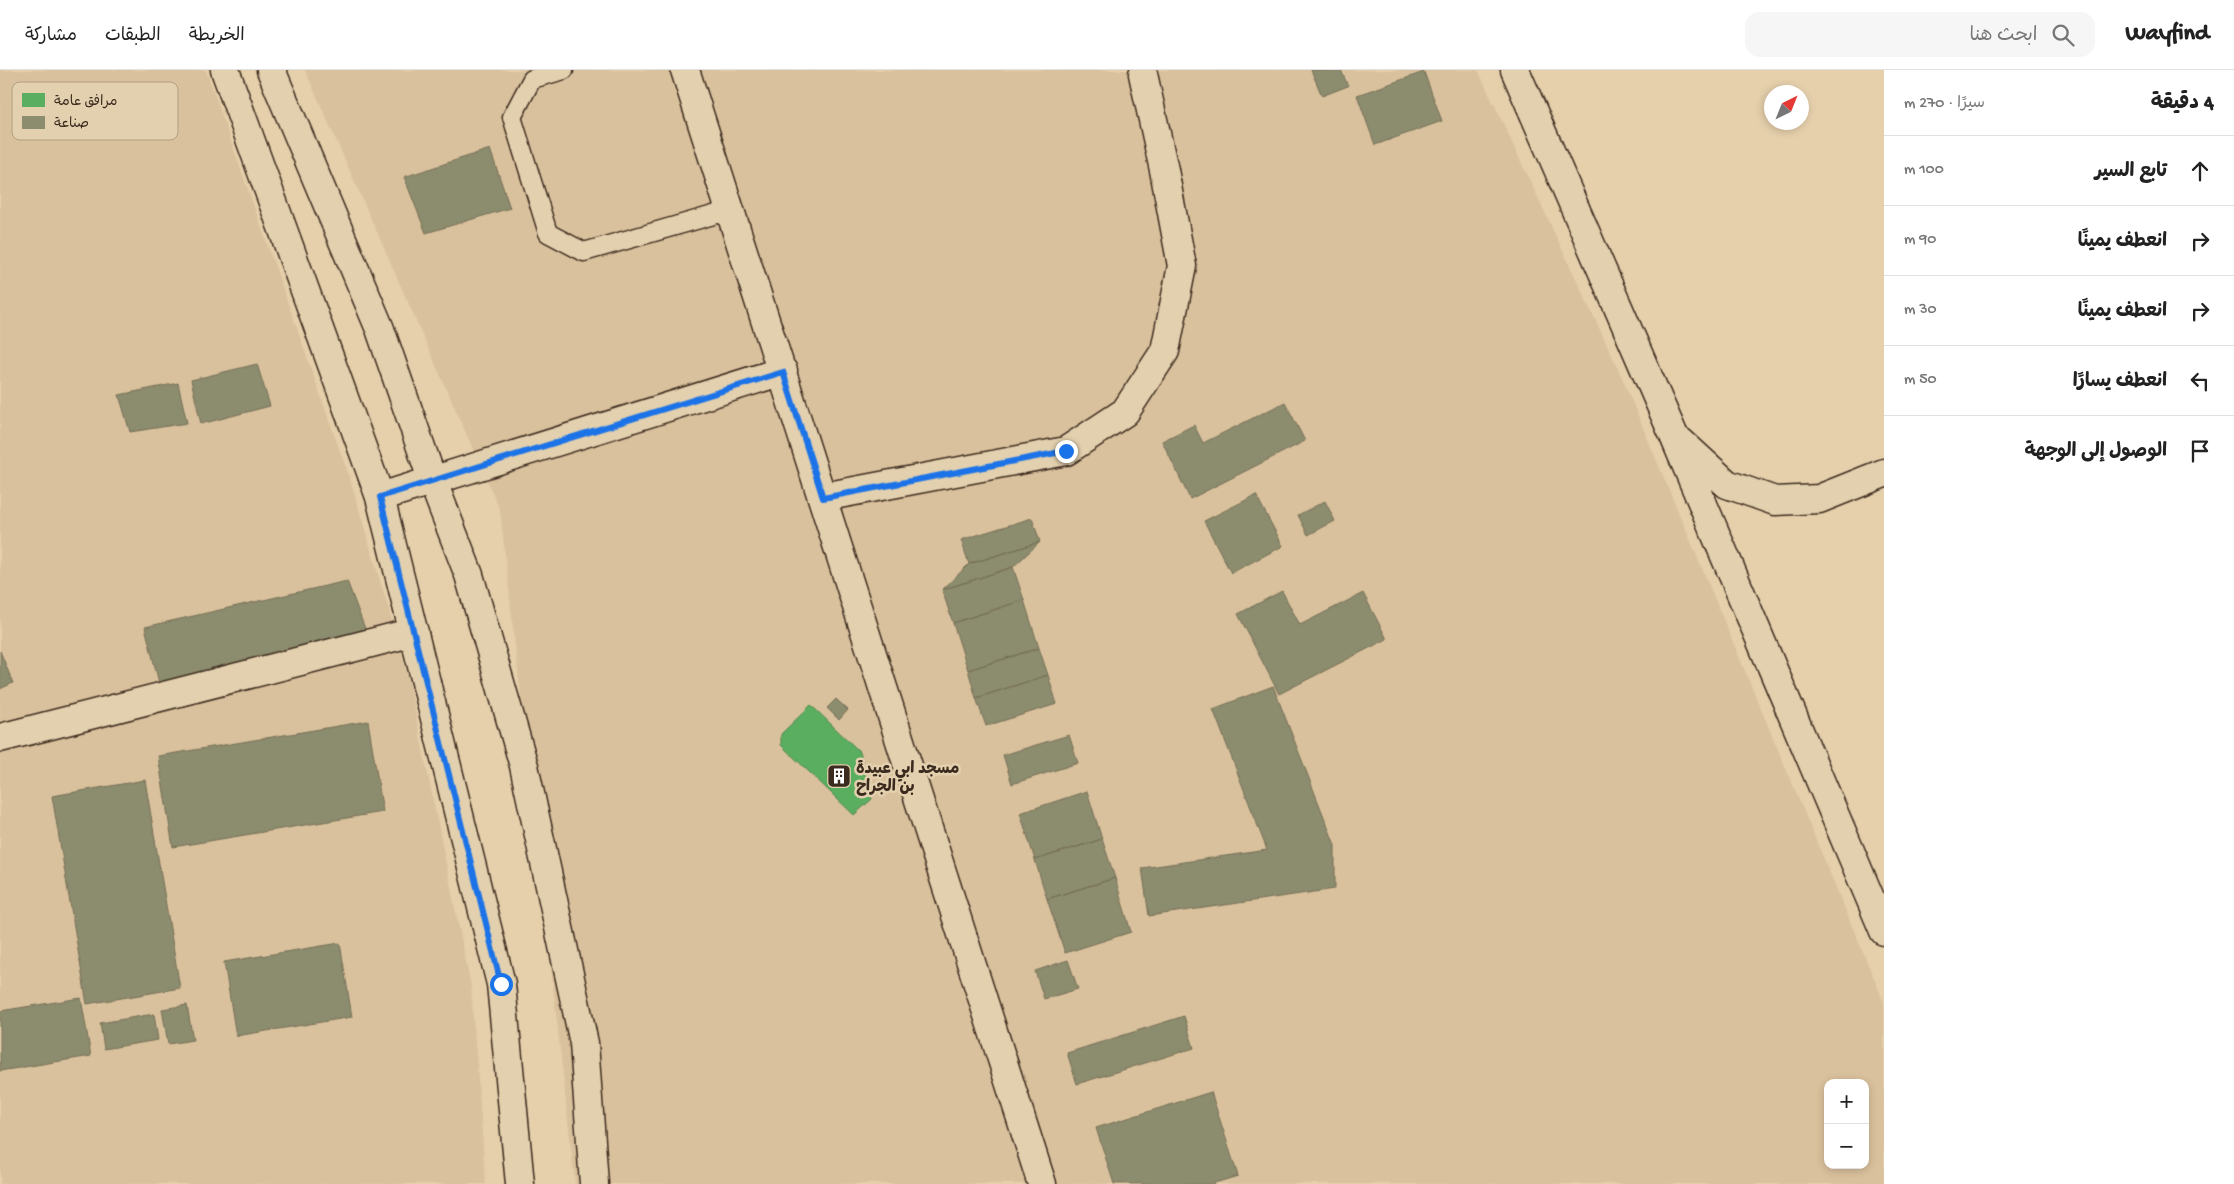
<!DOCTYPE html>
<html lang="ar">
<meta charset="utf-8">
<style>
:root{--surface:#fff;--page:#f6f6f6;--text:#222;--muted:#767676;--line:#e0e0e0}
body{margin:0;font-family:"Gochi Hand","Playpen Sans Arabic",sans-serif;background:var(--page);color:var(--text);direction:rtl}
.controls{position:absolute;right:15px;bottom:15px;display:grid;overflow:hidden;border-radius:10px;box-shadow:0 2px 8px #0003}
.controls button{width:45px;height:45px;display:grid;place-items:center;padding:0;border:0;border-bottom:1px solid var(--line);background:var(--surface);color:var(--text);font:25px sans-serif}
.compass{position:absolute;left:1764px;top:15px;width:45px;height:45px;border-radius:50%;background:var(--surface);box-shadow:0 2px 8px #0003;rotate:43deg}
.stop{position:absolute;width:15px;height:15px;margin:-11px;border:4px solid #1a73e8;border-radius:50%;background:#fff}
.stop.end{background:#1a73e8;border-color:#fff;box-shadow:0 1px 5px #0008}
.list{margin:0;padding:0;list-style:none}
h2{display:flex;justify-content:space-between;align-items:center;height:65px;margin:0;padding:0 20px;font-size:21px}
h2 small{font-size:16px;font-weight:400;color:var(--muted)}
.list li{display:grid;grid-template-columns:32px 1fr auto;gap:15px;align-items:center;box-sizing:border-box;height:70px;padding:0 20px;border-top:1px solid var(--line)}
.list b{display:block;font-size:19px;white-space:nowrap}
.list em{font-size:16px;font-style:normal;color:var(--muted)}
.icon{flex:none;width:28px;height:28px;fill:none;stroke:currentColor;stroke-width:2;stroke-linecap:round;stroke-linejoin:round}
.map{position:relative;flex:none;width:1884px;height:1114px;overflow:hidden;direction:ltr}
header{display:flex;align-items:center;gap:30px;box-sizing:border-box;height:70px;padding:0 25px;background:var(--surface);border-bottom:1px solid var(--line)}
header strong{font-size:24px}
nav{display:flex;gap:28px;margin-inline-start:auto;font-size:18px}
.search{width:350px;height:45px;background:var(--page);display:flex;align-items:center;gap:12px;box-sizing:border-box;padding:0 18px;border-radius:15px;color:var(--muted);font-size:19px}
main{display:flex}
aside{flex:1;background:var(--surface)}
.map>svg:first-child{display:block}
</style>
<header>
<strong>Wayfind</strong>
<div class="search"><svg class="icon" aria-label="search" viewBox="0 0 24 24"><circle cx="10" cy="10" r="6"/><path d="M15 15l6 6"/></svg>ابحث هنا</div>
<nav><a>الخريطة</a><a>الطبقات</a><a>مشاركة</a></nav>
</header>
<main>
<aside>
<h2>4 دقيقة<small>سيرًا · 270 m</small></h2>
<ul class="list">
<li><svg class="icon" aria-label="ahead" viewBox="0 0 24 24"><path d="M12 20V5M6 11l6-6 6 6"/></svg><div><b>تابع السير</b></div><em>100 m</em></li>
<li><svg class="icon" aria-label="right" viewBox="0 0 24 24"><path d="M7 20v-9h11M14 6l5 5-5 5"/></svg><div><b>انعطف يمينًا</b></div><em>90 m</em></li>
<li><svg class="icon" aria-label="right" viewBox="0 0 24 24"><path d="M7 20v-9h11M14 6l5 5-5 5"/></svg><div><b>انعطف يمينًا</b></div><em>30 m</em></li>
<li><svg class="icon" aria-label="left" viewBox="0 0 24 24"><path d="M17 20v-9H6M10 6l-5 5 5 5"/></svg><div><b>انعطف يسارًا</b></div><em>50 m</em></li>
<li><svg class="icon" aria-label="arrive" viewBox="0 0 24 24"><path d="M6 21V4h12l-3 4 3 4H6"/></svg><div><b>الوصول إلى الوجهة</b></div></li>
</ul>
</aside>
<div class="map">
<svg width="1884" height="1114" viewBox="0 0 1884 1114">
<rect width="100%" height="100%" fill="#e6d0ac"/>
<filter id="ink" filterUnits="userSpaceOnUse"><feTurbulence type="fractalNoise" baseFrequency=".02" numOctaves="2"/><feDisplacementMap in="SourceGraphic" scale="10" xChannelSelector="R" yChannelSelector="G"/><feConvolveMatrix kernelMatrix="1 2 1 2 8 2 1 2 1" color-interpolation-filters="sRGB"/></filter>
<g filter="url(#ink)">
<!-- built -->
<path fill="#dac19d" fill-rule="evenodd" d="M0 0H206L351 412 407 601 471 916 486 1114H0Z
M305 0H1478L1618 298 1884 932V1114H575L500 440ZM1828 1013H1865V1095H1828Z"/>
<!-- public -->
<path fill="#5aae61" stroke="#51864d" d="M811 635 860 682 872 729 854 745 781 675V664Z"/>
<!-- industry -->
<path fill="#8c8c6e" stroke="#746f56" d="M1311 0H1341L1348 16 1322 26Z
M1424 2 1442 51 1375 75 1357 25Z
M490 79 510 138 426 163 404 107Z
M257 294 270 336 201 354 191 310Z
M178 313 187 353 130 362 119 325Z
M1285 332 1305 371 1190 429 1162 371 1194 355 1203 373Z
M1256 425 1283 476 1231 503 1204 451Z
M1325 431 1335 451 1308 465 1298 445Z
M1032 448 1040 472 969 494 961 470Z
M1040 472 1013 497 942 520 969 494Z
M1013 497 1024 530 953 553 942 520Z
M347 511 367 564 159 613 145 557Z
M1282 521 1300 555 1363 523 1387 569 1279 624 1238 544Z
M1024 530 1039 578 968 600 953 553Z
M1039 578 1048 605 976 628 968 600Z
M0 581 13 613 0 619Z
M1048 605 1057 634 986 656 976 628Z
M1273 616 1335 775V819L1149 846 1142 798 1267 780 1213 639Z
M836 629 848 640 839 650 827 638Z
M368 651 383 742 173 777 158 686Z
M1069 665 1078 693 1012 714 1003 685Z
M145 710 180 918 87 934 52 726Z
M1087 721 1102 769 1035 790 1020 743Z
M1102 769 1115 808 1047 829 1035 790Z
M1115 808 1131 862 1065 883 1047 829Z
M340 873 352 947 236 966 224 892Z
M1068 890 1078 919 1044 929 1035 901Z
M81 928 91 986 0 1001V941Z
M187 935 193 970 168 974 162 939Z
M154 944 158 970 104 979 100 953Z
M1184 946 1194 978 1077 1014 1067 983Z
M1211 1022 1238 1106 1211 1114H1114L1096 1058Z"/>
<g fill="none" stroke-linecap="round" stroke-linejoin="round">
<!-- service casing -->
<g stroke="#3b2a1e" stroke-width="21">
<path id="service" d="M564 0 532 9 512 47 548 163 584 182 731 140"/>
</g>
<!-- minor casing -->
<g stroke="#3b2a1e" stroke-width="31">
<path id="minor" d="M685 0 1042 1114
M1515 0 1674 366 1884 861
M1681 372 1727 414 1775 431 1819 429 1884 403
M380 427 783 301
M823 427 1066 381 1125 342 1165 281 1182 196 1164 100 1143 4
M0 668 414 562"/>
</g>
<!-- secondary casing -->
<g stroke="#3b2a1e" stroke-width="31">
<path id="secondary" d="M225 0 380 427 501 914 520 1114
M271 0 380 259 433 412 469 505 524 696 584 973 594 1114"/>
</g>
<!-- service -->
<use href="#service" stroke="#e3d0ae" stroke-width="18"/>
<!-- minor -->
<use href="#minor" stroke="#e3d0ae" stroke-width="28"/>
<!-- secondary -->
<use href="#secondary" stroke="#e3d0ae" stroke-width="28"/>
</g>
</g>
<g fill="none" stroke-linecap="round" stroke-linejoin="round" filter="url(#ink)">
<!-- route -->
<path stroke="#1a73e8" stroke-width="6" d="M501 914 380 427 783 302 823 428 1066 381"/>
</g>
<!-- icons -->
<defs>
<g id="building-square" transform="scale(1.25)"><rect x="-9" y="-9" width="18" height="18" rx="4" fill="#3b2a1e" stroke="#e3d0ae"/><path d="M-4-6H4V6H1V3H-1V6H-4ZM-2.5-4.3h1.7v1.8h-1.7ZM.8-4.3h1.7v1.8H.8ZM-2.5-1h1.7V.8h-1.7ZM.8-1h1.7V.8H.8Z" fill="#fff"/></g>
</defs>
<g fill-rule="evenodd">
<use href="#building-square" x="839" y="706"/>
</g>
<g text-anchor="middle" stroke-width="5" stroke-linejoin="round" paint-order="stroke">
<!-- poi labels -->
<g font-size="16" font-weight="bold" fill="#3b2a1e" stroke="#e3d0ae" text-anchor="start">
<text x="856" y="703">مسجد ابي عبيدة<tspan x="856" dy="18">بن الجراح</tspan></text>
</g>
</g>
<!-- legend -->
<rect x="12" y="12" width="166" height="58" rx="8" fill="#e3d0ae" stroke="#b19e83" stroke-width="1"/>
<rect x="22" y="23" width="23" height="14" fill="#5aae61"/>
<rect x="22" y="46" width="23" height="13" fill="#8c8c6e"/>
<g font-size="14" fill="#3b2a1e">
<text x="54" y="35">مرافق عامة</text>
<text x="54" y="57">صناعة</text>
</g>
</svg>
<div class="controls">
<button>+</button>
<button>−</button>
</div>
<svg class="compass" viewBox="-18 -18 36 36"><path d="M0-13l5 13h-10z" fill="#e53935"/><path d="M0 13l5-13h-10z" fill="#767676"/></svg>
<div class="stop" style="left:501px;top:914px"></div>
<div class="stop end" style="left:1066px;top:381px"></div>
</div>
</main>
